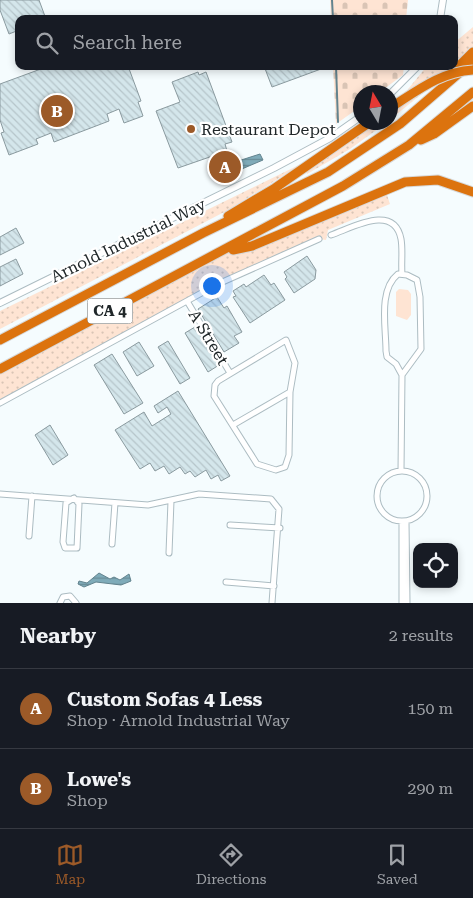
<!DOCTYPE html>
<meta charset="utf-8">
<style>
:root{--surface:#171b24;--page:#242831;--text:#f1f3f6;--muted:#9ea1a6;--line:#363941;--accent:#9c5a28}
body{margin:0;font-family:"Roboto Serif",serif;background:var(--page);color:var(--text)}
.controls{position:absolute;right:15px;bottom:15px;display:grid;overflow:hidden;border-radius:10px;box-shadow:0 2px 8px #0003}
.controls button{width:45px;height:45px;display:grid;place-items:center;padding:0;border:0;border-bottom:1px solid var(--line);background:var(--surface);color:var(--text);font:25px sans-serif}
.compass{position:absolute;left:353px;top:85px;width:45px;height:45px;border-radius:50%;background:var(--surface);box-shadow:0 2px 8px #0003;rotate:350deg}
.you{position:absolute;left:211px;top:285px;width:18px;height:18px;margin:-12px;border:4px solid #fff;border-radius:50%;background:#1a73e8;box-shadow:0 0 0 8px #1a73e833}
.badge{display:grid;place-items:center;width:32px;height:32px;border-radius:50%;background:var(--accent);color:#fff;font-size:16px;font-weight:700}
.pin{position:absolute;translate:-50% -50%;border:2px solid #fff;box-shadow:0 1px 5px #0006}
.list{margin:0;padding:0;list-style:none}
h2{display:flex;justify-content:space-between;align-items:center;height:65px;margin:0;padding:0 20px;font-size:21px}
h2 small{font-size:16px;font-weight:400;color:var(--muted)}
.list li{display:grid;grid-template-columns:32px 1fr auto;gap:15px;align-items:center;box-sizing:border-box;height:80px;padding:0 20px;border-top:1px solid var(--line)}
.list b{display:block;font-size:19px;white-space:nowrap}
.list p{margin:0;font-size:16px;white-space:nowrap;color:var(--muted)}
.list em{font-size:16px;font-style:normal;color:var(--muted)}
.icon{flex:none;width:28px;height:28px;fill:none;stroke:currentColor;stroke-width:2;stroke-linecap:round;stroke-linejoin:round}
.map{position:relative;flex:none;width:473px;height:603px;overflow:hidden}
.search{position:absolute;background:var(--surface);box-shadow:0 2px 8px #0003;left:15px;right:15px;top:15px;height:55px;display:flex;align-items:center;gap:12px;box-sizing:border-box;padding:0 18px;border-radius:10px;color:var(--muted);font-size:19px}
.sheet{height:225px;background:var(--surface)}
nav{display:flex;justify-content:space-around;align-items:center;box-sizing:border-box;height:70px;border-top:1px solid var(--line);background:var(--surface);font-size:14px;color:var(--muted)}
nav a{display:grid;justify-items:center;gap:2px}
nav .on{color:var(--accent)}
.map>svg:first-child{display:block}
</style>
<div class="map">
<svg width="473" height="603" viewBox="0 0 473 603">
<defs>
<pattern id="grass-dots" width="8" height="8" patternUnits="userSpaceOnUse" patternTransform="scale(1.25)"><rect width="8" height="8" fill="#fee4d3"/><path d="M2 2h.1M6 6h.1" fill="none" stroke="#d9c4b5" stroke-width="1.8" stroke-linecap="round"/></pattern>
<pattern id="cemetery-stones" width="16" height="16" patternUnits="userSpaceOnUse" patternTransform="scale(1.25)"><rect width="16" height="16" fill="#fee4d3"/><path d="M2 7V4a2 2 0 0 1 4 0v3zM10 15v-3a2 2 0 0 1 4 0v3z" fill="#d9c4b5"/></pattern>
<pattern id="water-rules" width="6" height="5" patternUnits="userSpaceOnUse" patternTransform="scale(1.25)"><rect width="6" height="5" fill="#7fabb9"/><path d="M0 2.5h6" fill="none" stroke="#688b96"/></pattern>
<pattern id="building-back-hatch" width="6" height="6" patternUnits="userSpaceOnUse" patternTransform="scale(1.25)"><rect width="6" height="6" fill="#d4e6eb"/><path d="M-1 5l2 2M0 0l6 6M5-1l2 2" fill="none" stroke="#b6c5ca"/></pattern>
</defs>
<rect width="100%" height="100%" fill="#f5fcfe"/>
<!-- grass -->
<path fill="url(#grass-dots)" d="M473 27V52L453 73 441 78 391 119V105L404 94 427 66H454V43Z
M366 123H386L350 149 307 174 305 170 310 166 307 160Z
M303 163 230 209 0 329V311Z
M385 189 390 204 328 230 326 240 319 239 240 274 0 403V367L220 252 252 246Z"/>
<!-- cemetery -->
<path fill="url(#cemetery-stones)" d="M330 0H408L406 19H331Z
M333 66H404L403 75 380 92H360V107L336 124Z"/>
<!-- garden -->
<path fill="#fee4d3" d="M399 289 408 290 411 294V315L407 320 396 316V292Z"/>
<!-- water -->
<path fill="url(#water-rules)" stroke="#62838e" d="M260 154 263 160 237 171 235 162Z
M99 573 110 579 114 577 120 580 129 574 131 581 121 585 96 582 84 587 78 584 79 581 87 583Z"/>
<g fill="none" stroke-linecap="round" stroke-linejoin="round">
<!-- stream -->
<path stroke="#62838e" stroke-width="2" d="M332 0 333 19
M336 66 338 122"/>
</g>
<!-- building -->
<path fill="url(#building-back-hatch)" stroke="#8a9a9f" d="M0 0H39L46 19H19V30L9 34 0 10Z
M49 66H128L141 101 138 102 143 116 124 123 119 109 107 114 109 121 54 142 51 133 36 139 38 144 9 155 1 133 4 132 0 120V84Z
M264 66H320L321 69 272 87Z
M198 72 199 75 206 72 232 142 225 144 227 151 178 168 156 111 180 102 172 82Z
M228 161 235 179 231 181 227 174 213 180 210 173Z
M16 228 24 243 0 255V237Z
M307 256 316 270 315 279 294 293 285 279 287 277 284 272Z
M16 259 23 274 0 286V267Z
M264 275 271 285 274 283 285 300 250 323 233 297 236 296 233 291 244 284 246 287Z
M217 297 224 308 227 306 242 332 234 336 239 343 224 352 198 309Z
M195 327 219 365 208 372 185 333Z
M168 341 190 378 180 384 158 347Z
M139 342 154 366 137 376 123 352Z
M112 354 143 403 124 414 94 365Z
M178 391 230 476 221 481 218 475 211 479 206 470 195 477 190 471 185 474 180 467 169 474 164 466 155 471 150 463 140 469 115 430 144 412 152 426 171 414 167 407 158 413 154 406Z
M50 425 68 455 53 465 35 435Z"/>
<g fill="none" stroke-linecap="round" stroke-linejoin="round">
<!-- minor casing -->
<g stroke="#acbcc2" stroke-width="7">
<path id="minor" d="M331 235C352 228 394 203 401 239 403 250 401 263 402 274
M187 301 230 373
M0 403 218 284 319 239
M233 425 290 392 295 363 286 340 218 381 215 385 214 396 257 464 276 470 285 467 289 455 290 392
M401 471 402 375 396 364 387 357 386 351C386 327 378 290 398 274L407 275 417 280 420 297 421 349 402 375
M377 496a25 25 0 1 1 50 0a25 25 0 1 1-50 0Z
M0 494 148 505 199 494 271 499 279 509 272 603
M74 498 79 504 77 548H65L63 542 66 503Z
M402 521V603
M406 521 407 603
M230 525 280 528
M29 536 32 496
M112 544 115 503
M169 553 171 501
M226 582 274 586
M60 603 63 597 70 596 76 603"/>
</g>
<!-- tertiary casing -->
<g stroke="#acbcc2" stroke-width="8">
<path id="tertiary" d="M440 19 443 0
M390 94 418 66
M0 303 274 168 330 138 360 117"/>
</g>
<!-- motorway casing -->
<g stroke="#d7d8d8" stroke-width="11">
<path id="motorway" d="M459 66 473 52
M421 140 434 134 473 106
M228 216 275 188 370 122
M233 250 252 246 405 182 438 180 473 192
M0 340 203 233 328 172 400 124 473 61
M0 369 343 186 409 145 473 92"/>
</g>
<!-- minor -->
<use href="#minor" stroke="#fff" stroke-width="5"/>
<!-- tertiary -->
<use href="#tertiary" stroke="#fff" stroke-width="6"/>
<!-- motorway -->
<use href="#motorway" stroke="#dc730e" stroke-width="9"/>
<!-- motorway-bridge casing -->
<g stroke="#d7d8d8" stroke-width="11" stroke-linecap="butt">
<path id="motorway-bridge" d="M390 108C417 91 440 72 473 70"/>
</g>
<!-- motorway-bridge -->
<use href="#motorway-bridge" stroke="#dc730e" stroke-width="9"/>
</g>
<!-- markers -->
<circle fill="#9c5a28" stroke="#fff" stroke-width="2" cx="191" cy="129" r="5"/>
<g text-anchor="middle" stroke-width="4.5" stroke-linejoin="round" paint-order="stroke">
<!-- shield labels -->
<rect fill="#fff" stroke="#636869" stroke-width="1" x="87.5" y="298.5" width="45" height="25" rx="4"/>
<g font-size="15" font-weight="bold" fill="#202729">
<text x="110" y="316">CA 4</text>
</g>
<!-- poi labels -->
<g font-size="16" fill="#202729" stroke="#fff" text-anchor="start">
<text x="201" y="135">Restaurant Depot</text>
</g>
<!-- street labels -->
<g font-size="16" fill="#202729" stroke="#fff">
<text transform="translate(128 240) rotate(-26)" y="6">Arnold Industrial Way</text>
<text transform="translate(209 337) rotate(59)" y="6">A Street</text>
</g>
</g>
</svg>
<div class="controls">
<button><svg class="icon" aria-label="locate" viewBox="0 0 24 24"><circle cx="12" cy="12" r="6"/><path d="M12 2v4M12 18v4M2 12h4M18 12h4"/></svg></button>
</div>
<svg class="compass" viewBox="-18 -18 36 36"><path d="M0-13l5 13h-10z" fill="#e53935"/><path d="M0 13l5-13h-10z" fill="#9ea1a6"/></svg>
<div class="you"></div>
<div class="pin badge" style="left:225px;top:167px">A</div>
<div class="pin badge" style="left:57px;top:111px">B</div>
<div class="search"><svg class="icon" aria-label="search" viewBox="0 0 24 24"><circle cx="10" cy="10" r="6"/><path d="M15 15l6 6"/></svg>Search here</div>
</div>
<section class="sheet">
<h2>Nearby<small>2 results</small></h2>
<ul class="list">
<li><span class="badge">A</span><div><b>Custom Sofas 4 Less</b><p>Shop · Arnold Industrial Way</p></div><em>150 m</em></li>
<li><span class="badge">B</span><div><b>Lowe's</b><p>Shop</p></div><em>290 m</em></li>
</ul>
</section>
<nav>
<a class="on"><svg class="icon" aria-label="map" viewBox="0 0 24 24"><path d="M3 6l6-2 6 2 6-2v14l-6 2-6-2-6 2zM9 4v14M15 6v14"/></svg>Map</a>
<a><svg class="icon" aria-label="directions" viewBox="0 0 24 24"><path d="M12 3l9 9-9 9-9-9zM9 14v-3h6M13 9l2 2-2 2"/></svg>Directions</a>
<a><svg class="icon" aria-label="saved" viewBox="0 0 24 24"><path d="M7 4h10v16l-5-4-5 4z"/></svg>Saved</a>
</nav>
